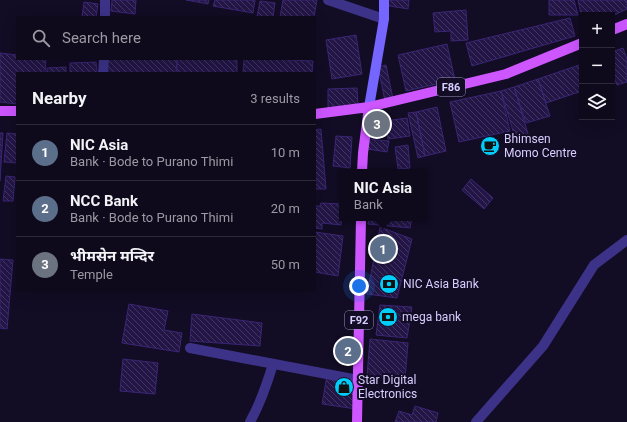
<!DOCTYPE html>
<meta charset="utf-8">
<style>
:root{--surface:#0e091b;--page:#171224;--text:#f1f3f6;--muted:#9b9aa3;--line:#2e2a3a;--accent:#d93025}
body{margin:0;font-family:Roboto,"Noto Sans Devanagari",sans-serif;background:var(--page);color:var(--text)}
.controls{position:absolute;right:12px;top:12px;display:grid;overflow:hidden;border-radius:0px;box-shadow:0 4px 16px #0002}
.controls button{width:36px;height:36px;display:grid;place-items:center;padding:0;border:0;border-bottom:1px solid var(--line);background:var(--surface);color:var(--text);font:20px sans-serif}
.you{position:absolute;left:359px;top:286px;width:14px;height:14px;margin:-10px;border:3px solid #fff;border-radius:50%;background:#1a73e8;box-shadow:0 0 0 6px #1a73e833}
.badge{display:grid;place-items:center;width:26px;height:26px;border-radius:50%;background:var(--accent);color:#fff;font-size:13px;font-weight:700}
.pin{position:absolute;translate:-50% -50%;border:2px solid #fff;box-shadow:0 1px 4px #0006}
.popup{position:absolute;left:339px;top:169px;width:88px;height:52px;box-sizing:border-box;display:grid;place-content:center;border-radius:0px;background:var(--surface);filter:drop-shadow(0 1px 3px #0005);font-size:13px;white-space:nowrap;color:var(--muted)}
.popup b{font-size:15px;color:var(--text)}
.popup::after{content:'';position:absolute;left:50%;top:100%;margin-left:-8px;border:8px solid transparent;border-top-color:var(--surface)}
.list{margin:0;padding:0;list-style:none}
h2{display:flex;justify-content:space-between;align-items:center;height:52px;margin:0;padding:0 16px;font-size:17px}
h2 small{font-size:13px;font-weight:400;color:var(--muted)}
.list li{display:grid;grid-template-columns:26px 1fr auto;gap:12px;align-items:center;box-sizing:border-box;height:56px;padding:0 16px;border-top:1px solid var(--line)}
.list b{display:block;font-size:15px;white-space:nowrap}
.list p{margin:0;font-size:13px;white-space:nowrap;color:var(--muted)}
.list em{font-size:13px;font-style:normal;color:var(--muted)}
.icon{flex:none;width:22px;height:22px;fill:none;stroke:currentColor;stroke-width:2;stroke-linecap:round;stroke-linejoin:round}
.map{position:relative;flex:none;width:627px;height:422px;overflow:hidden}
.search{position:absolute;background:var(--surface);box-shadow:0 4px 16px #0002;left:16px;top:16px;width:300px;height:44px;display:flex;align-items:center;gap:10px;box-sizing:border-box;padding:0 14px;border-radius:0px;color:var(--muted);font-size:15px}
.panel{position:absolute;background:var(--surface);box-shadow:0 4px 16px #0002;left:16px;top:72px;width:300px;height:220px;border-radius:0px}
.map>svg:first-child{display:block}
</style>
<div class="map">
<svg width="627" height="422" viewBox="0 0 627 422">
<defs>
<pattern id="building-back-hatch" width="6" height="6" patternUnits="userSpaceOnUse"><rect width="6" height="6" fill="#231647"/><path d="M-1 5l2 2M0 0l6 6M5-1l2 2" fill="none" stroke="#423763"/></pattern>
</defs>
<rect width="100%" height="100%" fill="#120c24"/>
<!-- building -->
<path fill="url(#building-back-hatch)" stroke="#3b2575" d="M112 0H136L135 14 111 11Z
M186 0H209L208 4Z
M215 0H255L253 13 213 6Z
M283 0H317L314 17H280Z
M385 0H409L408 9 384 5Z
M549 0H574L578 15H549Z
M578 0H627V9L612 16 582 15V19Z
M260 1 275 3 273 17H257Z
M84 2 98 4 96 17H82Z
M466 10 468 40 451 41V31L435 32 433 13Z
M570 18 575 36 472 66 466 43Z
M356 35 362 74 332 79 326 40Z
M447 44 455 80 406 91 398 55Z
M623 48 627 59V82L617 85 612 73V52Z
M0 53 17 55V59H46L45 73H17V104L0 102Z
M108 59H177L176 73H107Z
M177 59H237V73H177Z
M244 59H269L313 61 312 73H243Z
M96 62 97 73H70V63Z
M582 64V91L546 103 538 79Z
M386 65 393 99 385 101 378 67Z
M66 67V73H47V68Z
M538 79 550 116 526 123 514 87Z
M514 87 529 137 516 141 501 91Z
M357 88 358 107 328 108V89Z
M501 91 510 131 459 142 450 102Z
M437 107 446 151 425 156 416 112Z
M416 112 425 156 418 158 408 113Z
M407 118 410 136 388 139 385 121Z
M321 129 326 189H315V130Z
M0 133H3L0 181Z
M7 133 17 134V163L4 162Z
M336 136 352 137 350 168 333 166Z
M368 139 389 141 387 152 367 149Z
M408 145 410 168 398 169 395 147Z
M6 176 15 177 13 201H3Z
M471 179 493 198 484 209 462 190Z
M321 203 342 204 341 225 322 223V229L315 228V206H320Z
M369 218H412L410 228 368 224Z
M380 227 412 239 397 298 367 294Z
M315 232 343 236 338 276 315 272Z
M0 259 13 260 7 329 0 328Z
M129 304 168 311 164 330 182 333 179 352 122 343Z
M380 305 412 307 407 338 376 335Z
M192 314 262 323 260 346 190 341Z
M370 339 408 343 405 379 367 376Z
M123 359 158 363 155 394 120 391Z
M327 375 357 381 356 409 322 404Z
M415 406 438 413 436 422H395L399 411 412 415Z"/>
<g fill="none" stroke-linecap="round" stroke-linejoin="round">
<!-- lane -->
<path stroke="#3c3288" stroke-width="10" d="M190 348 358 380
M250 422C260 404 267 384 273 364"/>
<!-- street -->
<path stroke="#3c3288" stroke-width="10" d="M328 0 384 19
M105 17V0
M103 73 104 59
M476 422 543 346 594 265 627 240"/>
<!-- secondary -->
<path stroke="#7566ff" stroke-width="10" d="M369 107 384 19V0"/>
<!-- primary -->
<path stroke="#cd56ff" stroke-width="10" d="M612 30 627 24
M0 111H17
M315 114 369 107 506 74 582 43
M362 172 363 153 369 107
M357 422 361 218"/>
</g>
<!-- icons -->
<defs>
<g id="cafe-disc" transform="scale(1)"><circle r="9.5" fill="#00cdfa" stroke="#120c24"/><path d="M-5.5-4.5H6V0H3Q3 3.5 0 3.5H-2.5Q-5.5 3.5-5.5 0ZM3-3.2v2h1.7v-2ZM-6 4.5H4V6H-6Z" fill="#111"/></g>
<g id="bank-disc" transform="scale(1)"><circle r="9.5" fill="#00cdfa" stroke="#120c24"/><path d="M-6-4H6V4H-6ZM0-2.3a2.3 2.3 0 1 0 0 4.6a2.3 2.3 0 1 0 0-4.6Z" fill="#111"/></g>
<g id="shop-disc" transform="scale(1)"><circle r="9.5" fill="#00cdfa" stroke="#120c24"/><path d="M-5-2.5h2.3a2.7 3.5 0 0 1 5.4 0H5L5.5 6h-11ZM-1.5-2.5h3a1.5 2.3 0 0 0-3 0Z" fill="#111"/></g>
</defs>
<g fill-rule="evenodd">
<use href="#cafe-disc" x="490" y="146"/>
<use href="#bank-disc" x="389" y="284"/>
<use href="#bank-disc" x="388" y="317"/>
<use href="#shop-disc" x="344" y="387"/>
</g>
<g text-anchor="middle" stroke-width="4" stroke-linejoin="round" paint-order="stroke">
<!-- shield labels -->
<g fill="#120c24" stroke="#9d94bd" stroke-width="1">
<rect x="437" y="78" width="28" height="18" rx="3"/>
<rect x="345" y="311" width="28" height="18" rx="3"/>
</g>
<g font-size="11" font-weight="bold" fill="#d8cfff">
<text x="451" y="91">F86</text>
<text x="359" y="324">F92</text>
</g>
<!-- poi labels -->
<g font-size="12" fill="#d8cfff" stroke="#120c24" text-anchor="start">
<text x="504" y="143">Bhimsen<tspan x="504" dy="14">Momo Centre</tspan></text>
<text x="403" y="288">NIC Asia Bank</text>
<text x="402" y="321">mega bank</text>
<text x="358" y="384">Star Digital<tspan x="358" dy="14">Electronics</tspan></text>
</g>
</g>
</svg>
<div class="controls">
<button>+</button>
<button>−</button>
<button><svg class="icon" aria-label="layers" viewBox="0 0 24 24"><path d="M12 4l9 5-9 5-9-5zM3 14l9 5 9-5"/></svg></button>
</div>
<div class="you"></div>
<div class="pin badge" style="left:383px;top:249px;background:#5c6f8a">1</div>
<div class="popup"><b>NIC Asia</b>Bank</div>
<div class="pin badge" style="left:348px;top:351px;background:#5c6f8a">2</div>
<div class="pin badge" style="left:377px;top:124px;background:#6b7280">3</div>
<div class="search"><svg class="icon" aria-label="search" viewBox="0 0 24 24"><circle cx="10" cy="10" r="6"/><path d="M15 15l6 6"/></svg>Search here</div>
<section class="panel">
<h2>Nearby<small>3 results</small></h2>
<ul class="list">
<li><span class="badge" style="background:#5c6f8a">1</span><div><b>NIC Asia</b><p>Bank · Bode to Purano Thimi</p></div><em>10 m</em></li>
<li><span class="badge" style="background:#5c6f8a">2</span><div><b>NCC Bank</b><p>Bank · Bode to Purano Thimi</p></div><em>20 m</em></li>
<li><span class="badge" style="background:#6b7280">3</span><div><b>भीमसेन मन्दिर</b><p>Temple</p></div><em>50 m</em></li>
</ul>
</section>
</div>
